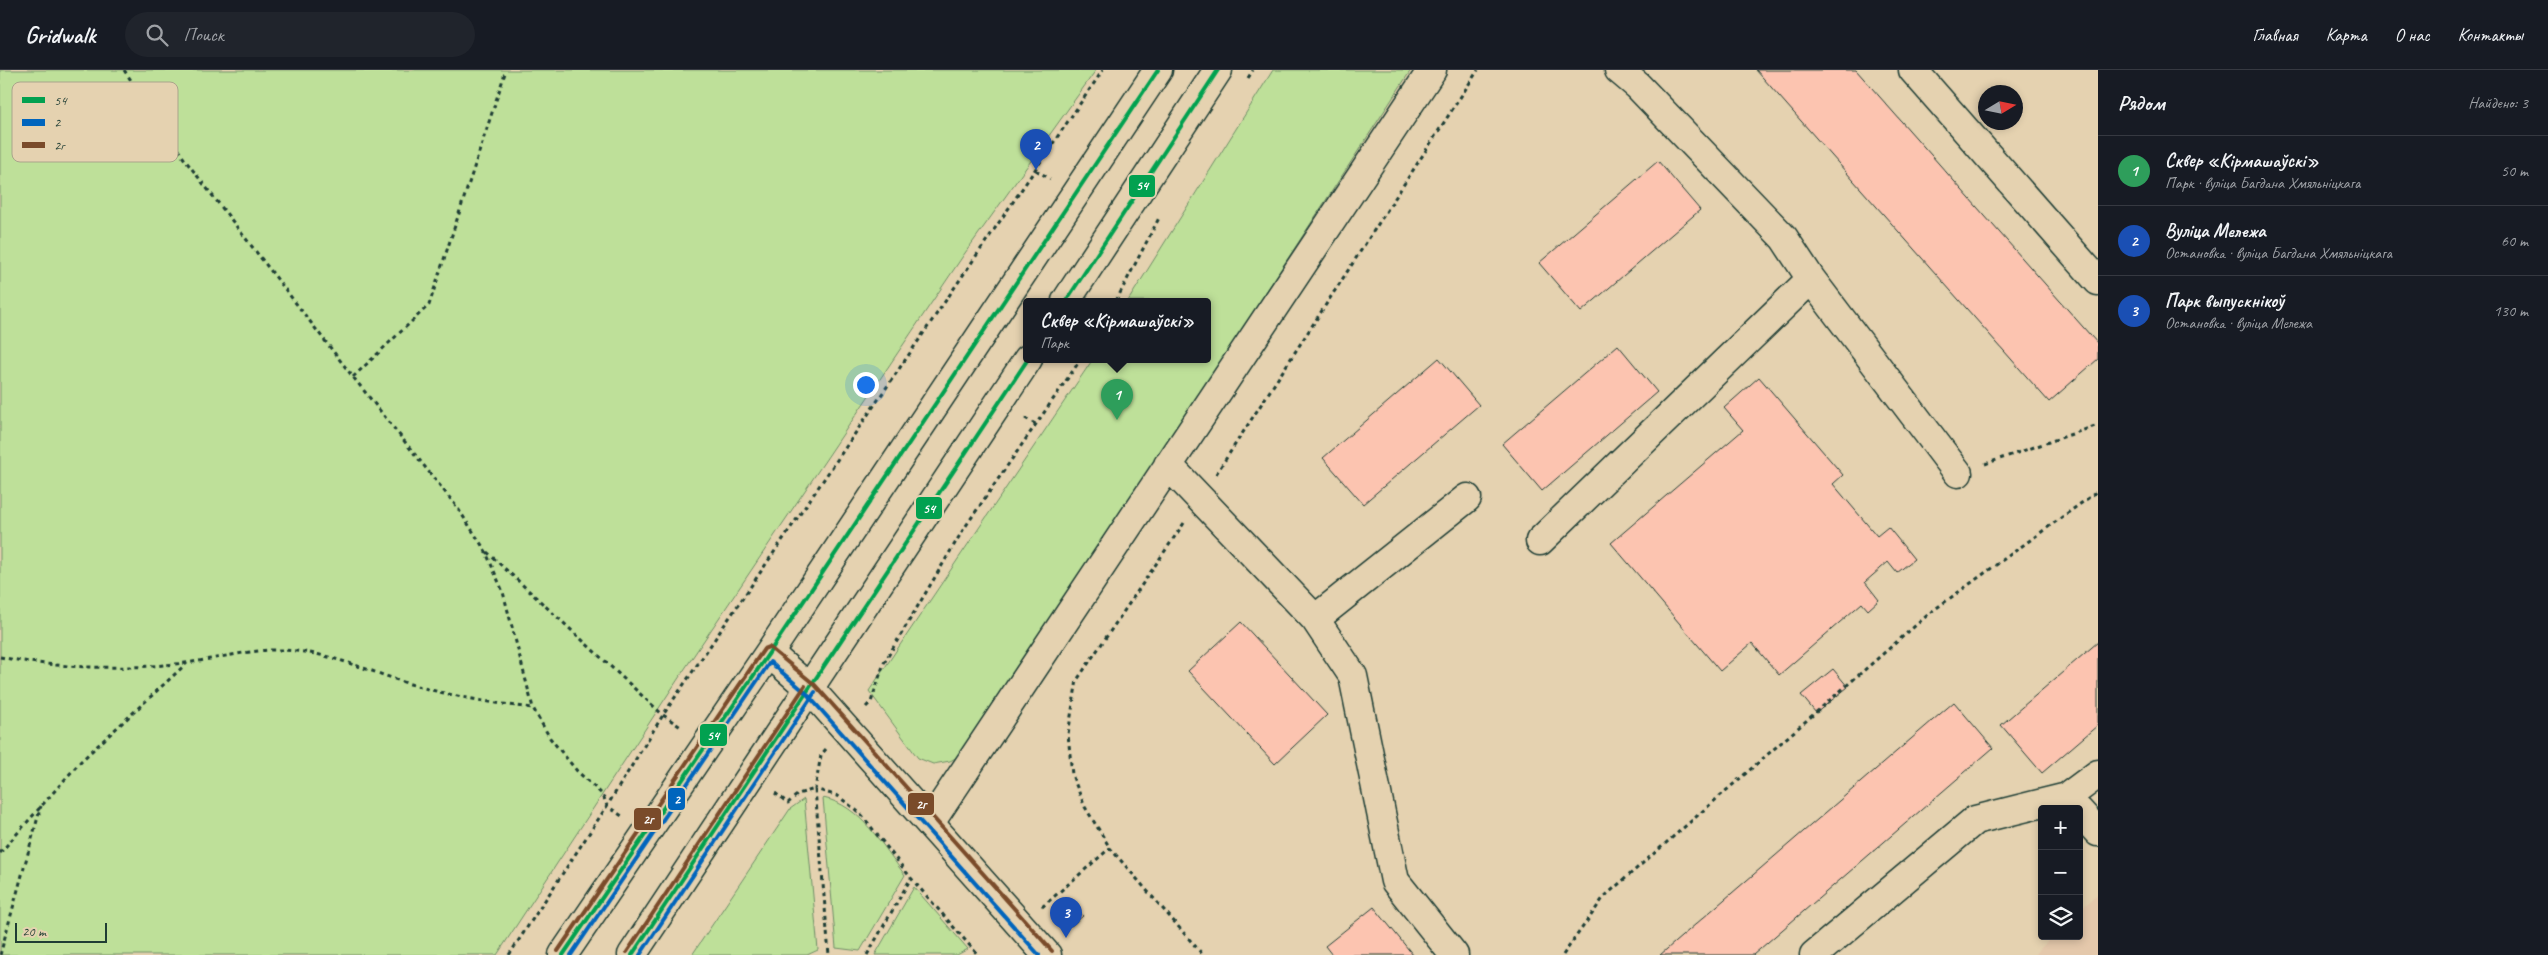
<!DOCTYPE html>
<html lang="ru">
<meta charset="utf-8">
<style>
:root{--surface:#171b24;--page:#20242c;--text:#f1f3f6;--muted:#9ea1a6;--line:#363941;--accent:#db2777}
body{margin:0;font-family:Caveat,sans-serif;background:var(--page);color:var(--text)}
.controls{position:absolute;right:15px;bottom:15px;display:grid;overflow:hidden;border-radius:5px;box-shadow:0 2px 8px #0003}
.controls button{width:45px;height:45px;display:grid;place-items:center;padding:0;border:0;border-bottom:1px solid var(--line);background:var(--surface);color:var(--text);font:25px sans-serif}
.compass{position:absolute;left:1978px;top:15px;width:45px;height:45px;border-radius:50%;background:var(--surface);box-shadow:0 2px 8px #0003;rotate:80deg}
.scale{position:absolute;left:15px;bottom:12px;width:92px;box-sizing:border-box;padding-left:5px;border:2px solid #1f3d34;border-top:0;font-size:14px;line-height:18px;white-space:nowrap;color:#1f3d34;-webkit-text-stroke:4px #e5d2b0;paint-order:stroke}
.you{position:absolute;left:865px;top:314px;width:18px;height:18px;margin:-12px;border:4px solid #fff;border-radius:50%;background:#1a73e8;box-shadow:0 0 0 8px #1a73e833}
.badge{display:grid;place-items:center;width:32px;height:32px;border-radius:50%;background:var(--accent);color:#fff;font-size:16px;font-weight:700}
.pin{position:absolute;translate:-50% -41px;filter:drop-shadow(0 1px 2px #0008)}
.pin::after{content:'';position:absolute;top:26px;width:18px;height:15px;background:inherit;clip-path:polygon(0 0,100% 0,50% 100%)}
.popup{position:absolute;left:1023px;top:228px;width:188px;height:65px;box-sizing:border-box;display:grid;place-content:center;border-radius:5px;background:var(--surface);filter:drop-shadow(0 1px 4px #0005);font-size:16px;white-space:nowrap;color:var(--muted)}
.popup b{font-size:19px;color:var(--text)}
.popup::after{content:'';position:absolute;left:50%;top:100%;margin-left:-10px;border:10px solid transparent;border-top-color:var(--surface)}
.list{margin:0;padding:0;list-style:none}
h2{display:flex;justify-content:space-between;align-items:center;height:65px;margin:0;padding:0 20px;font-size:21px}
h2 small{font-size:16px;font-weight:400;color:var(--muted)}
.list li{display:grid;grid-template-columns:32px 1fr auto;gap:15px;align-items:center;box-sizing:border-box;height:70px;padding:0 20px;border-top:1px solid var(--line)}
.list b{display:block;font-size:19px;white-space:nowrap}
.list p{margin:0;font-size:16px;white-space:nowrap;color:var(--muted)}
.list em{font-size:16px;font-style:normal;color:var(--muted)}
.icon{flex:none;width:28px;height:28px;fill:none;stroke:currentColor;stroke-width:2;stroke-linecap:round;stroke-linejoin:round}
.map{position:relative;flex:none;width:2098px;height:885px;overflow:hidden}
header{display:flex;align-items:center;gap:30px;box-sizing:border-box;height:70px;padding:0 25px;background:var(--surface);border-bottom:1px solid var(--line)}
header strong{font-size:24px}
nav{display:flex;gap:28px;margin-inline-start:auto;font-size:18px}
.search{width:350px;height:45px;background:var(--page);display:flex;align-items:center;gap:12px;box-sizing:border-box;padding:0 18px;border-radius:28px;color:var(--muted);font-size:19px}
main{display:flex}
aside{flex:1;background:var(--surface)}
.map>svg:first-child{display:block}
</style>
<header>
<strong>Gridwalk</strong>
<div class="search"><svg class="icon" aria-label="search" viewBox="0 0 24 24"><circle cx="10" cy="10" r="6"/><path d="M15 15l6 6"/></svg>Поиск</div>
<nav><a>Главная</a><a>Карта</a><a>О нас</a><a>Контакты</a></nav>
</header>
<main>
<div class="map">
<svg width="2098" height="885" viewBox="0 0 2098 885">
<rect width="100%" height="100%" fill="#e5d2b0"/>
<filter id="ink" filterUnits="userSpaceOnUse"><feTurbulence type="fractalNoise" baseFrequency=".02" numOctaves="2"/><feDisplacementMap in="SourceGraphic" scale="10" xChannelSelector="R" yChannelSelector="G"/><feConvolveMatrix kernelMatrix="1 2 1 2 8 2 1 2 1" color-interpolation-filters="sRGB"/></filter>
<g filter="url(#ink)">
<!-- built -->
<path fill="#e4c8ab" d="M2098 824V885H2034L2053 866H2079V841Z"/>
<!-- green -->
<path fill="#bee099" stroke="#6e8e66" d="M0 0H1096L965 183 684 600 497 885H0Z
M1273 0H1411L965 683 950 691 933 694 918 688 869 621 1093 289H1207V231H1128Z
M823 728C861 735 883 777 905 805L860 881 836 878Z
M804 729 818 880 807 885H692L790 739Z
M914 817 968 879 957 885H875Z"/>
<!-- building -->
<path fill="#fcc4b0" stroke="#1f3d34" d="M1756 0H1856L2098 274V289L2049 332Z
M1658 91 1700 140 1581 242 1539 193Z
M1618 275 1657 322 1542 421 1502 374Z
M1439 288 1479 335 1363 434 1323 388Z
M1759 307 1843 405 1833 414 1877 466 1888 457 1914 489 1897 503 1888 492 1865 512 1879 530 1868 540 1862 533 1779 605 1752 573 1720 601 1611 473 1743 360 1724 338Z
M1241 552 1327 645 1275 694 1188 601Z
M2098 572V655L2042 703 2001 655Z
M1833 599 1848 617 1816 643 1801 625Z
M1954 632 1993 678 1753 885H1660Z
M1070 832 1083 846 1071 856 1058 842Z
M1374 837 1413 885H1332L1325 876Z"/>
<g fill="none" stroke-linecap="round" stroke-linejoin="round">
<!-- minor casing -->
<g stroke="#1f3d34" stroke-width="31">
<path id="minor" d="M1913 0 2098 211
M1811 209 1958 403
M1168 395 1315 549 1467 428
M1540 471 1811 209 1784 168 1638 16 1619 0
M1315 549 1353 606 1395 811 1454 885
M2079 741 2098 762
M930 753 1432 0
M1814 885 1975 750 2067 727 2098 704"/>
</g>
<!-- major casing -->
<g stroke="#1f3d34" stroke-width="31">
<path id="major" d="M1066 231 1218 0
M769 583 810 619 1047 885
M563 885 769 583 1158 0
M632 885 1028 289"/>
</g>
<!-- path -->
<path stroke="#1f3d34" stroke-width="3" stroke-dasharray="4 4" stroke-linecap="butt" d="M124 0 185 90 353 307 457 437 485 480 503 522 533 638
M1248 8 1253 0
M1036 100 1050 109
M1116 231 1159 148
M353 307 429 235 506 0
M1025 348 1037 355
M1985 394 2098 355
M1216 404 1478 0
M1184 453 1077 610 1068 664 1072 705 1085 737 1110 778 1203 885
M487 482 663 645 682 658
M0 587C62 599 122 600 185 593 218 589 249 579 282 580 327 581 368 601 410 614 450 626 491 633 533 638L550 668 577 701 603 725 607 736 622 746
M866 637 871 632 884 593 963 460 1081 289
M826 679 821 685 815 719 838 726 861 744 911 808 978 885
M775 723 788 733 798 724 815 719 829 885
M0 783 81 691 187 593
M1042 837 1110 778
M0 885 41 736
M509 885 607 736 663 645 1103 0
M867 885 911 808
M1563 885 1604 827 1931 542 2098 421"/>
<!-- minor -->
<use href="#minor" stroke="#e5d2b0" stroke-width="28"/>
<!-- major -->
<use href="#major" stroke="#e5d2b0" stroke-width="28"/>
<!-- bus-1 casing -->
<g stroke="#e5d2b0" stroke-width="8">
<path id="bus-1" d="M1066 231 1218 0
M563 885 769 583 1158 0
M632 885 1028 289"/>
</g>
<!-- bus-2 casing -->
<g stroke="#e5d2b0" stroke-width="8">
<path id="bus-2" d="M571 885 770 592 806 623 1039 885
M640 885 815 622"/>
</g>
<!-- bus-3 casing -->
<g stroke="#e5d2b0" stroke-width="8">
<path id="bus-3" d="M558 881 764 579 769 577 815 615 1052 881
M627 882 805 616"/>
</g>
<!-- bus-1 -->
<use href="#bus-1" stroke="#02a150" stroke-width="4"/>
<!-- bus-2 -->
<use href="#bus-2" stroke="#0065bd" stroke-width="4"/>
<!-- bus-3 -->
<use href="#bus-3" stroke="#7a4b2a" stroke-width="4"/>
</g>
</g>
<!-- legend -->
<rect x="12" y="12" width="166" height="80" rx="8" fill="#e5d2b0" stroke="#aaa58b" stroke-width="1"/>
<rect x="22" y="27" width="23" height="6" fill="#02a150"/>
<rect x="22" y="49" width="23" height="7" fill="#0065bd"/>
<rect x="22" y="72" width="23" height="6" fill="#7a4b2a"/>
<g font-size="14" fill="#1f3d34">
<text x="54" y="35">54</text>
<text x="54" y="57">2</text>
<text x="54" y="80">2г</text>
</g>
<g stroke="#e5d2b0" stroke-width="2">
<rect x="1128" y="104" width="28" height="24" rx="5" fill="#02a150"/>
<rect x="915" y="426" width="28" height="24" rx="5" fill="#02a150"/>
<rect x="699" y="653" width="29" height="24" rx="5" fill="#02a150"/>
<rect x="667" y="717" width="19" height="24" rx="5" fill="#0065bd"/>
<rect x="907" y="722" width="28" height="24" rx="5" fill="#7a4b2a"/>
<rect x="633" y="737" width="29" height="24" rx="5" fill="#7a4b2a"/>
</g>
<g font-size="14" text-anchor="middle" font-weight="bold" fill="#fff">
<text x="1142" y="120">54</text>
<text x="929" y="443">54</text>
<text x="713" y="670">54</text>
<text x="677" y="734">2</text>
<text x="921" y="739">2г</text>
<text x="648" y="754">2г</text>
</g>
</svg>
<div class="controls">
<button>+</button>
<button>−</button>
<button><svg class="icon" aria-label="layers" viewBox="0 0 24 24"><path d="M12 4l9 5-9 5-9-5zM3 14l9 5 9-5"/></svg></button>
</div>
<svg class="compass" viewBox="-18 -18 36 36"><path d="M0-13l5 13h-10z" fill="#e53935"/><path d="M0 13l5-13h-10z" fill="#9ea1a6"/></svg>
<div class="scale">20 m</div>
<div class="you"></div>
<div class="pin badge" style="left:1117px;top:350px;background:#2e9e5b">1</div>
<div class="popup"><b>Сквер «Кірмашаўскі»</b>Парк</div>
<div class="pin badge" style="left:1036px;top:100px;background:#1a4fb4">2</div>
<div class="pin badge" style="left:1066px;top:868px;background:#1a4fb4">3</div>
</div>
<aside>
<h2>Рядом<small>Найдено: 3</small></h2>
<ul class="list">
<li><span class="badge" style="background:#2e9e5b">1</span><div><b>Сквер «Кірмашаўскі»</b><p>Парк · вуліца Багдана Хмяльніцкага</p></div><em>50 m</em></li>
<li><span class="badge" style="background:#1a4fb4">2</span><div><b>Вуліца Мележа</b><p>Остановка · вуліца Багдана Хмяльніцкага</p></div><em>60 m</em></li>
<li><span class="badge" style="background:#1a4fb4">3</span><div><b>Парк выпускнікоў</b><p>Остановка · вуліца Мележа</p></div><em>130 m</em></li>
</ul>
</aside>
</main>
